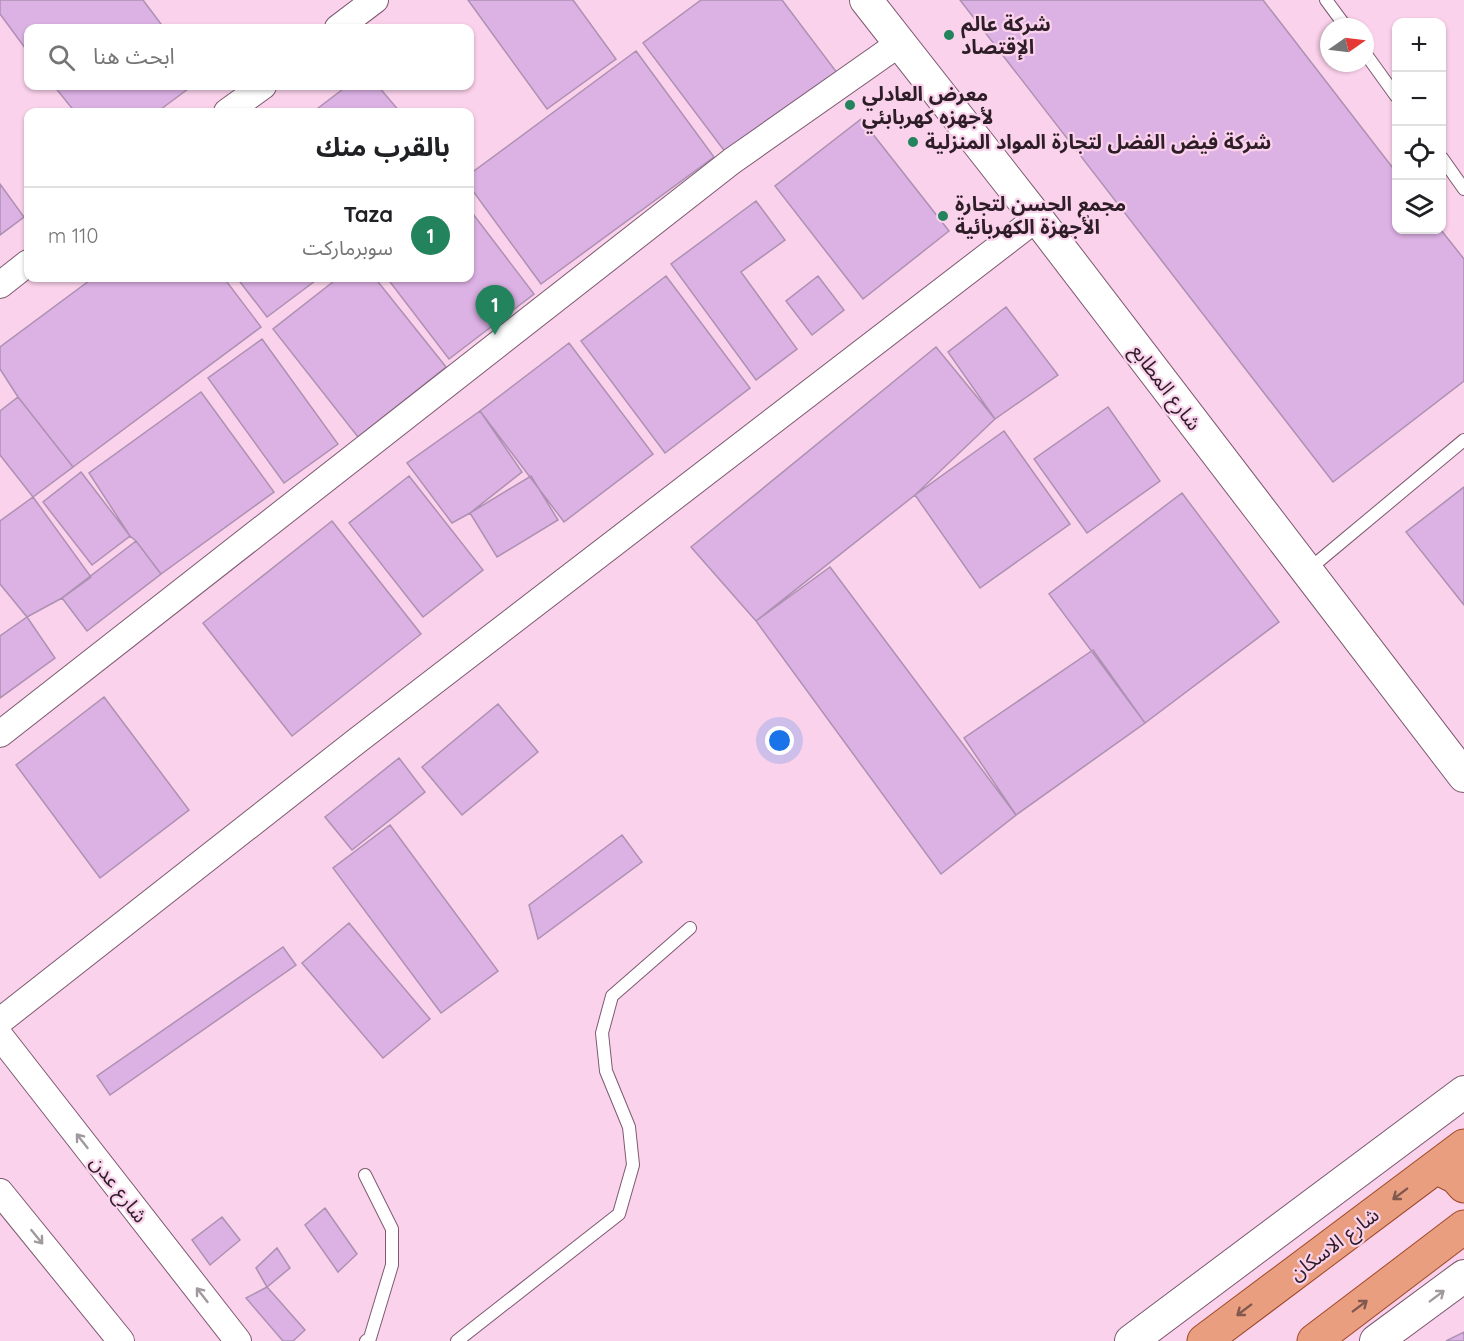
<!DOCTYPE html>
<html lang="ar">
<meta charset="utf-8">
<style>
:root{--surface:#fff;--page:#f2f2f2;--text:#202124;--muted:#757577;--line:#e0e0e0;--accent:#23835c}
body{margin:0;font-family:Quicksand,"Noto Sans Arabic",sans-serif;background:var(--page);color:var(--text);direction:rtl}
.controls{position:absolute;right:18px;top:18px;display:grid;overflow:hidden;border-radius:12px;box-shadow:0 2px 4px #0004}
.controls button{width:54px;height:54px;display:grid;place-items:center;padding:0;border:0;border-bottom:2px solid var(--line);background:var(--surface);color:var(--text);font:30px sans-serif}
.compass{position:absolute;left:1320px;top:18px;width:54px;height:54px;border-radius:50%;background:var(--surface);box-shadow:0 2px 4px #0004;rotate:76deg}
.you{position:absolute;left:780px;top:741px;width:21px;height:21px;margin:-15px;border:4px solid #fff;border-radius:50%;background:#1a73e8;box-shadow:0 0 0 9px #1a73e833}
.badge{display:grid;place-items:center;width:39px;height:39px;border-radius:50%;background:var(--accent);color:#fff;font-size:20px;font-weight:700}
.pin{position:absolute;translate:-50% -50px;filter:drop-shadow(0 2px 3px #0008)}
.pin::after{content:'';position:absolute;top:32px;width:21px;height:18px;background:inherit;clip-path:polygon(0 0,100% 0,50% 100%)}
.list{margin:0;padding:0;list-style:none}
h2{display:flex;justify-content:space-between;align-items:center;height:78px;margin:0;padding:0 24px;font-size:26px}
h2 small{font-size:20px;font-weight:400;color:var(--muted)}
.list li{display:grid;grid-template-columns:39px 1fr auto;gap:18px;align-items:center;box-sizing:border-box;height:96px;padding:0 24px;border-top:2px solid var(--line)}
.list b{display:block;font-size:22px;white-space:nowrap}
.list p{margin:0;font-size:20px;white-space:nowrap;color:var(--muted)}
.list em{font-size:20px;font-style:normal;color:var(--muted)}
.icon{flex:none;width:33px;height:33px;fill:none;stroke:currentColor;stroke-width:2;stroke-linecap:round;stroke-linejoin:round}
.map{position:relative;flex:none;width:1464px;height:1341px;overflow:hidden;direction:ltr}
.search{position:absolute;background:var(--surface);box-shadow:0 2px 4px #0004;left:24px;top:24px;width:450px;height:66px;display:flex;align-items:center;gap:15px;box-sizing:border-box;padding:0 21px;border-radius:12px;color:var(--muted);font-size:22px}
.panel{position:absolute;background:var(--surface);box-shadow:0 2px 4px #0004;left:24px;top:108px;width:450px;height:174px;border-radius:12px;direction:rtl}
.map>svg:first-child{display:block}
</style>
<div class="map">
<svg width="1464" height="1341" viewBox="0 0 1464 1341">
<rect width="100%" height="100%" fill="#fbd2eb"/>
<!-- building -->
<path fill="#dcb1e4" stroke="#ad91b2" stroke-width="1.5" d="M0 0H143L164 28H28V52L0 14Z
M468 0H573L616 59 547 109Z
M701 0H782L841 78 732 161 643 43Z
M960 0H1263L1396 172V230H1441L1464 259V381L1333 482Z
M636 51 714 157 541 284 470 187V174Z
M54 86H192L157 112H75Z
M347 86H378L400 112H313Z
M861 119 949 231 863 299 775 186Z
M0 184 24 217 0 235Z
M756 201 785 240 741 272 797 349 756 380 671 264Z
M470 210 534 294 449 359 387 278H470Z
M666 276 750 388 665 453 581 341Z
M818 276 844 310 812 335 786 301Z
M93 278H224L261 327 73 467 18 397 0 369V347Z
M237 278H319L267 317Z
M338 278H375L446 367 358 437 273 329Z
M1006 307 1058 375 995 419 948 352Z
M262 339 338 444 284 483 208 378Z
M569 343 653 454 564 522 480 411Z
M936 347 995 419 915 495 756 621 691 547Z
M201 392 274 492 161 574 136 541 130 536 89 473Z
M18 397 73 467 33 497 0 455V411Z
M1108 407 1160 481 1087 533 1034 459Z
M480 411 522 472 470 513 452 523 407 463Z
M1004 431 1070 524 980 588 915 495Z
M81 472 130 536 92 565 43 502Z
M409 476 483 570 423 617 349 523Z
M531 476 558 520 497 557 470 513Z
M1464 487V605L1406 532Z
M1182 493 1279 622 1145 723 1049 594Z
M33 497 91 577 62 598 27 617 0 584V521Z
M332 521 421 634 292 736 203 623Z
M136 541 161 574 87 631 62 598Z
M830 567 1016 815 941 874 756 621Z
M27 617 55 658 0 698V636Z
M1093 650 1145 723 1016 815 964 738Z
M104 697 189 810 100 878 16 765Z
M498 704 538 752 462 815 422 767Z
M399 758 425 792 352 850 325 817Z
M390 825 498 971 441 1013 333 868Z
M622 835 642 862 538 939 529 905Z
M349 923 430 1019 383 1058 302 963Z
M283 947 296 965 110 1095 97 1076Z
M325 1208 357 1254 338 1272 305 1225Z
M222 1217 240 1240 210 1265 192 1240Z
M277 1248 290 1268 267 1287 256 1268Z
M267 1287 305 1330 293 1341H283L246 1298Z
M1464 1332V1341H1446Z"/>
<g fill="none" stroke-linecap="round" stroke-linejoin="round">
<!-- service casing -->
<g stroke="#7d5a70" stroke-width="14">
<path id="service" d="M1326 0 1346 27
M1365 53 1396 96
M1442 158 1464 189
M1308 570 1464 440
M365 1175 392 1229V1265L370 1338 366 1341
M457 1341 619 1214 633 1165 629 1127 606 1071 602 1033 612 996 690 928"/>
</g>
<!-- minor casing -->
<g stroke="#7d5a70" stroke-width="28">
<path id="minor" d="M338 28 375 0
M227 112 263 86
M0 285 28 263
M0 734 732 161 900 43
M0 1021 358 740 1037 218
M0 1036 238 1341
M0 1192 121 1341"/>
</g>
<!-- tertiary casing -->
<g stroke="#7d5a70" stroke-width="34">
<path id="tertiary" d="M866 0 1037 218 1464 776
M1131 1341 1464 1092
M1376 1341 1464 1276"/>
</g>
<!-- primary casing -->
<g stroke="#9e4829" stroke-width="35">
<path id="primary" d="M1436 1167 1456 1177 1464 1186
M1204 1341 1464 1146
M1314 1341 1464 1227"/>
</g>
<!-- service -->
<use href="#service" stroke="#fff" stroke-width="12"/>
<!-- minor -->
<use href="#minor" stroke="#fff" stroke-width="26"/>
<!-- tertiary -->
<use href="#tertiary" stroke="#fff" stroke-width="32"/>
<!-- primary -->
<use href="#primary" stroke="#e99f7f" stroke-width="33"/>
</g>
<!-- one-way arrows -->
<defs><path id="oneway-shaft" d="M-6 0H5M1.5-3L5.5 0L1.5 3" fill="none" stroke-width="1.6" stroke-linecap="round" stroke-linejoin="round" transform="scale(1.5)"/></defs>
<g stroke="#a0999e">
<use href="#oneway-shaft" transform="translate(82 1141) rotate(-128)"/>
<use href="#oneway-shaft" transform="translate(37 1237) rotate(51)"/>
<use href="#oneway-shaft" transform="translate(202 1295) rotate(-128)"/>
<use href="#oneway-shaft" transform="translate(1437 1296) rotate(-37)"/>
</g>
<g stroke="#81584f">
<use href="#oneway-shaft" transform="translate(1400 1194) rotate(143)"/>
<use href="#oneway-shaft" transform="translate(1360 1306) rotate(-37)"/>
<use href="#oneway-shaft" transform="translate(1244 1310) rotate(143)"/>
</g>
<!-- markers -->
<g fill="#23835c" stroke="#fbd2eb" stroke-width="2">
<circle cx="949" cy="35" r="6"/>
<circle cx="850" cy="105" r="6"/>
<circle cx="913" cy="142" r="6"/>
<circle cx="943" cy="216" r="6"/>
</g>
<g text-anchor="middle" stroke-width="4.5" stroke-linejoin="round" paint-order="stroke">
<!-- poi labels -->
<g font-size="20" font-weight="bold" fill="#2c1d27" stroke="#fbd2eb" text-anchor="start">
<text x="961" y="31">شركة عالم<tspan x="961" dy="23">الإقتصاد</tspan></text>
<text x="862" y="101">معرض العادلي<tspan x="862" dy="23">لأجهزه كهربابئي</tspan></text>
<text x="925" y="149">شركة فيض الفضل لتجارة المواد المنزلية</text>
<text x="955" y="211">مجمع الحسن لتجارة<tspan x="955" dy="23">الأجهزة الكهربائية</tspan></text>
</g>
<!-- street labels -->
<g font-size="20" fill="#2c1d27" stroke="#fbd2eb">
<text transform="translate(1166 387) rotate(53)" y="7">شارع المطابع</text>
<text transform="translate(119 1189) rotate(52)" y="7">شارع عدن</text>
<text transform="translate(1334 1244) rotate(-37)" y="7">شارع الاسكان</text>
</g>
</g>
</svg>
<div class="controls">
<button>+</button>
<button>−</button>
<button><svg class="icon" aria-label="locate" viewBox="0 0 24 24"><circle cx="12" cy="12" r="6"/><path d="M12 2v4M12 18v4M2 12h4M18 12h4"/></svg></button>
<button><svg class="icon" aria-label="layers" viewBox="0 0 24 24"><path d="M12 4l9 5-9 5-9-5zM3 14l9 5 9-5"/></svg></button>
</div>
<svg class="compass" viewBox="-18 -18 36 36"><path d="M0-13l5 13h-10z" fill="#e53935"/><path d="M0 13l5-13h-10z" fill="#757577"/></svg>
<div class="you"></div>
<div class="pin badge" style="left:495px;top:335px">1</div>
<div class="search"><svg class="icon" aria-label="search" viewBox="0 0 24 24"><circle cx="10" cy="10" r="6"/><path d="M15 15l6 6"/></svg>ابحث هنا</div>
<section class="panel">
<h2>بالقرب منك<small></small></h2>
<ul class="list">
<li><span class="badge">1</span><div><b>Taza</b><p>سوبرماركت</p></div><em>110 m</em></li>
</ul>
</section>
</div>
